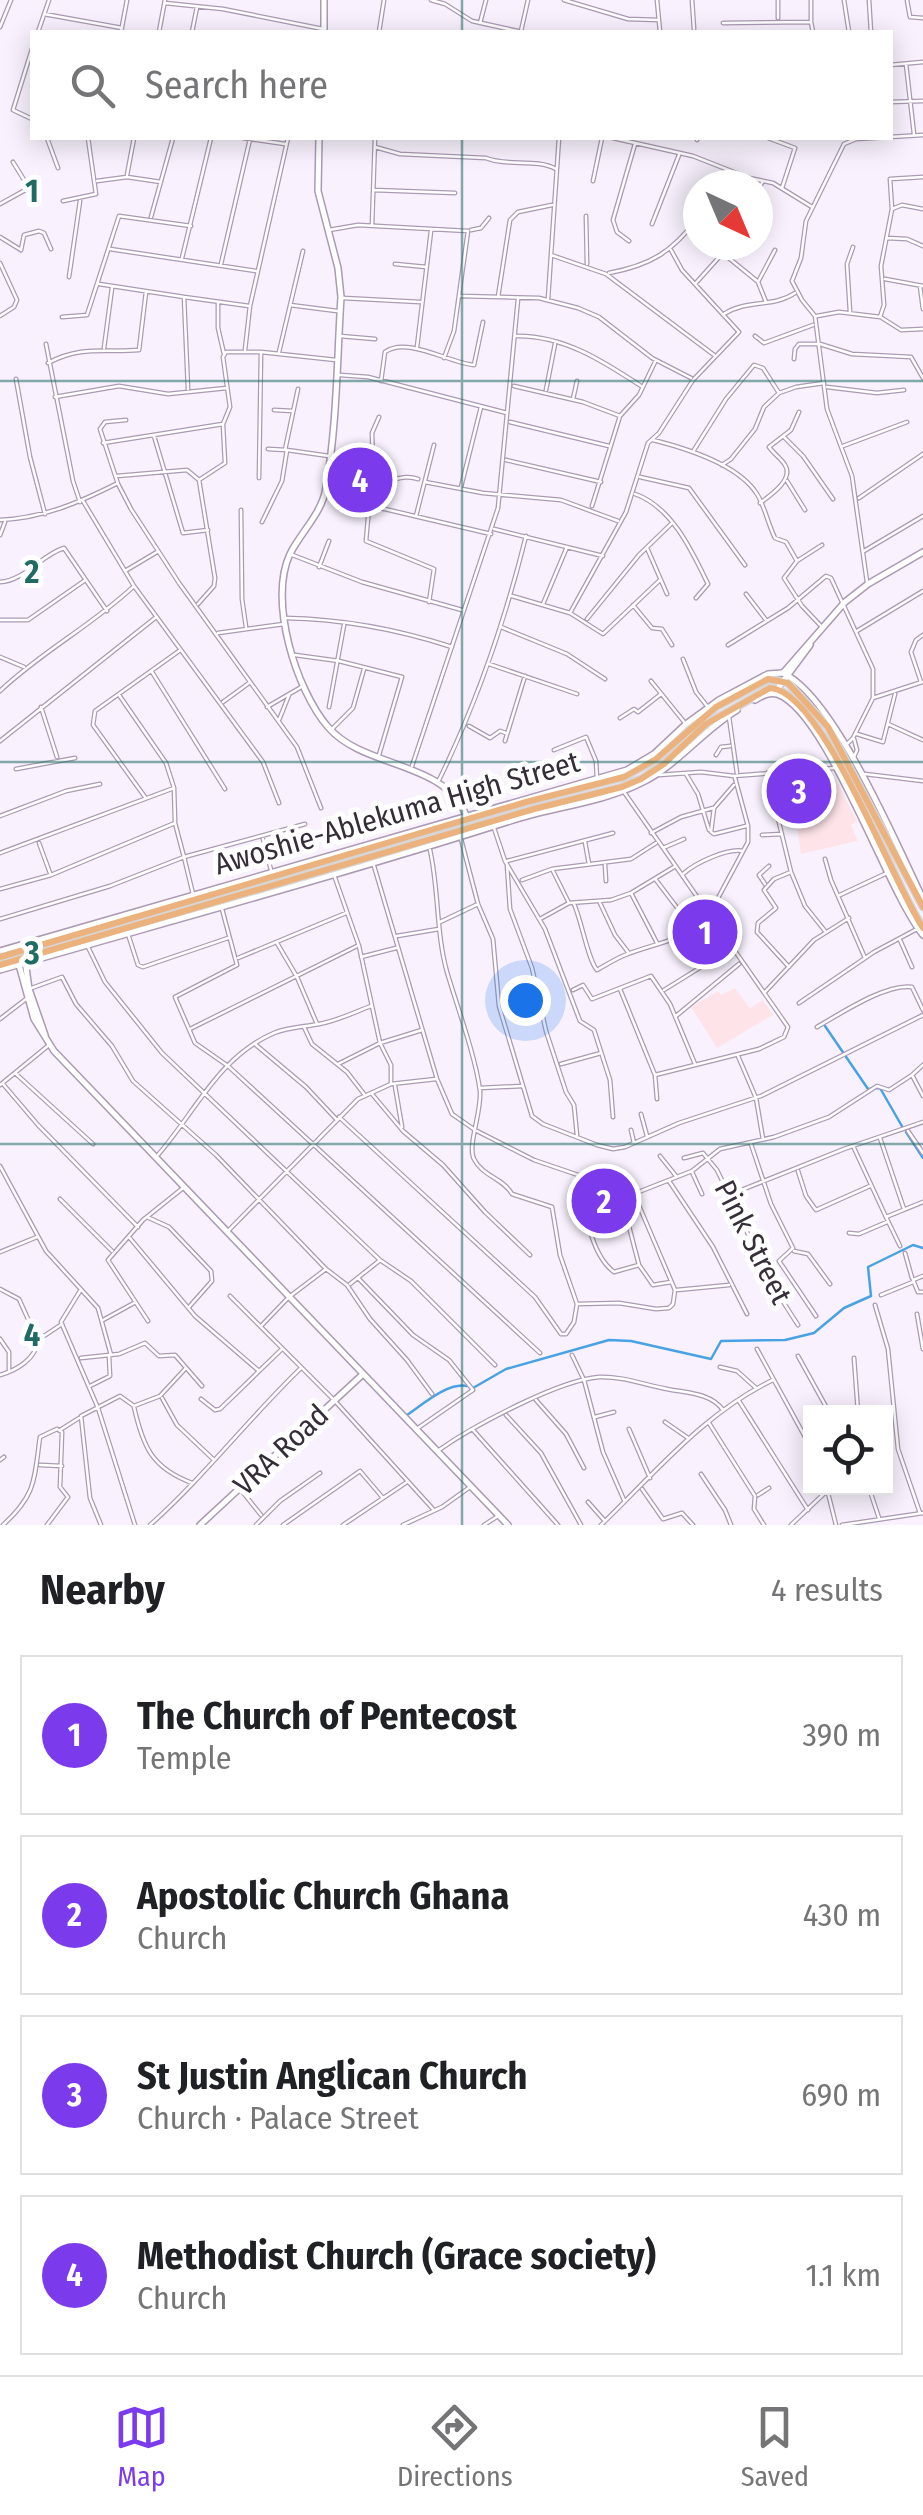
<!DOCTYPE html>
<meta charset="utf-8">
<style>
:root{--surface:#fff;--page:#f2f2f2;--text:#202124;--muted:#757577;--line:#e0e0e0;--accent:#7c3aed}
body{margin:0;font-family:"Fira Sans Condensed",sans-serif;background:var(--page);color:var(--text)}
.controls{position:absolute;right:30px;bottom:30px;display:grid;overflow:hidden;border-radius:0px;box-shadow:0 5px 25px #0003}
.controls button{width:90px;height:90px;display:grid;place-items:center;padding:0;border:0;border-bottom:2px solid var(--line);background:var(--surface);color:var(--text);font:50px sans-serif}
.compass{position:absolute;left:683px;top:170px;width:90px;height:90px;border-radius:50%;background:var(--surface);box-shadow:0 5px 25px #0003;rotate:136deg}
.you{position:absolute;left:525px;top:1000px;width:35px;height:35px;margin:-25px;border:8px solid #fff;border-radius:50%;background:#1a73e8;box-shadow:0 0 0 15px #1a73e833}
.badge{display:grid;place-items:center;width:65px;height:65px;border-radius:50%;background:var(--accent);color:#fff;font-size:32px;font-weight:700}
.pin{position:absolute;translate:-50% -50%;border:5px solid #fff;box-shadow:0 2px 10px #0006}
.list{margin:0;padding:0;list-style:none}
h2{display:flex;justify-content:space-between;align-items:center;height:130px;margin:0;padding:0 40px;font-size:42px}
h2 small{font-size:32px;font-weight:400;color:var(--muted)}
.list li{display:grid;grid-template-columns:65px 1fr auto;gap:30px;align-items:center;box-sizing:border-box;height:160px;margin:0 20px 20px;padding:0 20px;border:2px solid var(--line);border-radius:0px}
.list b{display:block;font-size:38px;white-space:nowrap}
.list p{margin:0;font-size:32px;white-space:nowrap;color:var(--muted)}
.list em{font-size:32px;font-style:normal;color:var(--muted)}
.icon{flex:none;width:55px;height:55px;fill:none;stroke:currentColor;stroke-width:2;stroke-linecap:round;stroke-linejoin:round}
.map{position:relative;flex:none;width:923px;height:1525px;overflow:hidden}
.search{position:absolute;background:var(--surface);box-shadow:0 5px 25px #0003;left:30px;right:30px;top:30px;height:110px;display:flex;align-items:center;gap:25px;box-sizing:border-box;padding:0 35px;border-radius:0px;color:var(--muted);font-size:38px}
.sheet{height:850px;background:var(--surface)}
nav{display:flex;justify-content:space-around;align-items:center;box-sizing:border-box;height:140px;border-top:2px solid var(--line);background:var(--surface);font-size:28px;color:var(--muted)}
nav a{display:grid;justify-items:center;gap:5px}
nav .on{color:var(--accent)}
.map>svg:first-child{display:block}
</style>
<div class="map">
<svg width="923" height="1525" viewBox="0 0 923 1525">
<rect width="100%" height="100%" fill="#f9f2fe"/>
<!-- education -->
<path fill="#fee4e9" d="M831 770 857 821 851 825 858 841 801 854 789 774Z
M735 988 750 1008 763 1000 773 1015 717 1048 691 1007 718 991 721 995Z"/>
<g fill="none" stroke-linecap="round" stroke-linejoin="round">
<!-- stream -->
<path stroke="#49a2e4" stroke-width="2.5" d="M825 1026 868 1089 880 1088 903 1128
M906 1132 923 1158
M473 1388 506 1369 609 1340 631 1341 711 1359 721 1341 785 1340 814 1333 844 1308 871 1296 868 1267 913 1245 923 1248
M407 1415C423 1404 448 1382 467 1386"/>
<!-- street casing -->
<g stroke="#ab9ab4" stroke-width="5">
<path id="street" d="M431 0 445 4 472 21 522 32
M564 0 628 19 659 20
M657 0 660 32
M692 0 694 29
M844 0 849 32
M869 0 871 32
M907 0 910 17 923 18
M165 3 223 9 323 29
M44 14 122 28
M778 18V0
M811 22V0
M480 23 486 0
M723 23 811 22 813 32
M0 27 11 0
M521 31 528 0
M38 32 49 0
M121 32 127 0
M159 32 165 0
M192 32 197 7
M379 32 384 0
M32 49 13 110 32 119
M906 64 914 134
M890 65 923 62
M890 102 923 101
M47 138 58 168
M243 138 285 144
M613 138 693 156 749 178 773 183 812 207
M696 138 697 140
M768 138 795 148 782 188
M375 147 400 154 486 158C508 167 536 158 556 169
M127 175 134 138
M97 181 127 177 161 182
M593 181 602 138
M719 185 726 170
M373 190 455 193
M758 190 763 181
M63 201 96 194 88 138
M0 204 29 188 13 162
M892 209 890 179 923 177
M586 216 587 264
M151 217 173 138
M652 224 679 155
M372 225 375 138
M329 230 358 225 468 231 454 331 444 358
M471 230 481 228 489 218
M0 237 21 250 24 235 39 231 44 233 51 249
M887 238 907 239 923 246
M629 241 617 232 613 220 635 144
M712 245 720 256
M110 249 256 271
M551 255 606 274 714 355
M725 255 757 281
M182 258 211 138
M0 263 17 300 14 307 0 316
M221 264 250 139
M395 264 426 267
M609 273C651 265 672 252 698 218
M69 277 80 201
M885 279 923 286
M99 284 184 297
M695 284 730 245
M920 286 923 309
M461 296 539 298 578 308 599 317 652 358 691 378
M498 297 510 220 518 212 552 205
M343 298 420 302
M548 299 559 138
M766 302 758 282 775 250
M218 303V328L224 354
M290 305 337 311
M850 312 847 264 853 247
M724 314C747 299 773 308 795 293
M817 316 839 312 880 317 884 305 881 266 892 209 902 205 923 209
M62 317 87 315 119 216 191 226
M882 318 901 330 923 329
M340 336 375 339
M516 336C563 335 603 361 641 386
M755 336 764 343 813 325
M46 344 73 481 80 502
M417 347 431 231
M104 348 112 288
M245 350 250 306 288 138
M279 352 303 251
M794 359 795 349 799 344H820L852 354 911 357 923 378
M48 363C82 345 105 353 139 350L146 292
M340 375 368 377 507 413
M16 379 30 457 45 514
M381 381 385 352C407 336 449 363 474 365L483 322
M514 386 583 402 620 416
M827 387 877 393 904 390
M188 389 184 297 249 306
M546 390 555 344
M55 397 119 386 168 394 227 388
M573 399 577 381
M274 410 293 411
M379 417 372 433 373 462 366 541 434 569 429 602
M126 420 105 422 100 429 118 484 131 509 179 583 297 747 321 808
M510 422 609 446
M154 436 183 533 208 530
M784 437 803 456 833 499
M653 440C685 448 738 464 757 494 765 507 768 524 775 538L786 542 797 561
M103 443 223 424 230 407 223 357 226 352H261L336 360
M843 446 907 422
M268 449 286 450
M285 450 298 389
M694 450 726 399 754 365 763 368 779 393
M506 460 601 482
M722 465 731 459 755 429 764 407 779 393 796 387 824 383
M328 471 370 473
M117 476 187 470 199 480
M640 477 689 488 745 565
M259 478 261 353
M373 481C390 484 402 473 418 479
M787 481 805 510
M425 482 483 493 561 500 618 521
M461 487 481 407
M635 494C672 507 692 551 708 584L696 598
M859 498 923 454
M83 501 134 586 263 762 279 803
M760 503C771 495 794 479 785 465 781 458 773 453 769 447L791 430 799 412
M372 506 491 534
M592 506 620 416 639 395 656 360
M241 510 242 599 246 627
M416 516 434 445
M0 520C43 518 78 503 116 484
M262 522 282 481 287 450 329 456
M494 529 603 556
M0 535 5 522
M647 548 667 594
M864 551 923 516
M290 554 362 582 462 610
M319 567 329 541
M125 571 157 552
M0 582C24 581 41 555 64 548L107 611
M867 582 852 476 827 409 815 316 802 300 792 281 801 258 806 221 844 144 856 139 923 135
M746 594 766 620
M512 596 570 613 603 634 660 580
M198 604 214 586 215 578 199 480 225 463 223 425
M543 604 567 547
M633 605 652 628 662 629 672 645
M570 613 626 512 648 443 659 433 693 380 739 332 682 270 671 250
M285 618C340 619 400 630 452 647
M587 619 639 555 671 524
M0 620H28L84 581
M821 626 802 606 784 578 797 561 822 545
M501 627 567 654 605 679
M857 631 923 591
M218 633 284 624
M728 645 788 608 826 576 831 578 873 669V698L853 738 847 744
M295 655 339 661 402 677 379 755
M0 657 24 667
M683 659 696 692 707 706
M489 664 577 694
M152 672 225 789
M651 681 685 723
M921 682 911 652 916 640 923 635
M0 691C41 652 91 626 133 587
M119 695 166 763 174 788 175 821
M873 698 922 682
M223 702 249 683
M41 707 57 757
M267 707 303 686
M329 707 344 625
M729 717 737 773
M620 718 634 709 638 712 661 694
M279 720 289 695
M888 724 923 740
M469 726 490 738 500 731 506 733
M331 730 353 708 364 669
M857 734 883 742 895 694
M0 741 155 618
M505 741 525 676
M554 750 586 737 596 761 597 778
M716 755 721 747 730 746
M853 759 857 750 854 739
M412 766 498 508 518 299
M16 769 75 758
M767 773 791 872
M686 774 698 794 709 830
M865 774 923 781
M659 775 701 772 734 776 835 768
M438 782C477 703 505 621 526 536
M734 785 714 808 711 832 714 834 746 826
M624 792 788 1027 784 1037 759 1049 655 1075
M145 797 93 725 95 711 179 651
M0 816 66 791 100 784
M494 828 505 861 545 929 580 1021 594 1030 610 1080 613 1117
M651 833 681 817 713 808
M762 835 782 834
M263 839 271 870
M461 839 478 904 493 939 499 1006 532 1116 543 1124 597 1145 613 1149 625 1147 679 1123 761 1096 923 1015
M585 842 589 864
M39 843 50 873
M663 848 684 839
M0 853 174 788
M825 859 831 880 865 958
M507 861 613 833
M507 865 510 909 532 968 546 1031 566 1092 574 1105 577 1135
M605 865 606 881
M374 866 437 1079 452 1114 475 1130 534 1160 634 1194 675 1290 673 1304 669 1308 656 1309 619 1303 578 1304
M553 871 569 903
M683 874C695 863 727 848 743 851
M334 875 359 946 380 1043 391 1065V1082
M522 880 552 869 631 859 656 843
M656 880 694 930
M765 884 759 875 769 866
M0 889 51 875 175 823 184 857 305 824
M631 893 657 943
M840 895 887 873
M600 903 615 935 628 952
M574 904C582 922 588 960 597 970 606 965 615 959 625 955 655 943 686 940 712 918
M222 909 237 965 175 997 195 1043 228 1066 540 1353
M710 913 748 842V826L735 778
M0 919 110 886 184 857 193 894
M540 919 569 903 611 900 631 893 674 867
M440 922 476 905
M128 934 138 965 143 967 228 938
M397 936 439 929
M900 940 912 967
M277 943 297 977 317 1024
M88 947 105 982 162 1053 380 1260 411 1281 495 1365
M361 957 396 948
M238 958 346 913
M789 967 757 932 758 923 776 908 764 890 774 879 791 872 805 906 825 931
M29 989 62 977 76 1004 112 1046 133 1081 216 1155 326 1269 347 1285 370 1319 407 1360 432 1394
M620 989 655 1075 657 1099
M573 990 583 985 592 999 651 976 670 1004 695 1064
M664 990 730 949
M765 992 814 940 849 918
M799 1003 874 952 917 929
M676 1016 739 964
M0 1019 26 999
M304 1027 312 1044 347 1072 364 1094
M817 1027C840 1014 886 983 912 987L923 1010
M190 1029 357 946
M256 1045 306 1087 337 1120
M738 1056 756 1098 763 1139
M338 1064 380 1043 422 1030
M561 1064 601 1053
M923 1065 912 1075 923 1096
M15 1073 93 1144
M3 1084 38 1125 138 1227
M0 1085 49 1045
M395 1086 402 1127
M480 1088 522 1086
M372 1094 403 1131 443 1165 485 1212 530 1255
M641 1114 647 1136
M339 1117 535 1297 561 1334H566L574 1322 577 1304 560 1255 552 1207 512 1194C503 1178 482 1176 474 1159 467 1146 482 1111 480 1091 476 1058 457 1006 447 972 436 933 439 890 430 850
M631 1130 634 1143
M908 1131 923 1153
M880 1138 904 1209
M751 1144 771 1204 793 1248 779 1261 816 1316
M854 1148 886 1217
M157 1156C195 1113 218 1057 274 1033 289 1027 304 1027 319 1024 337 1021 355 1012 371 1006
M660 1156 676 1176
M684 1158 703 1153 717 1170 773 1286 798 1325
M0 1166 46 1251 98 1308 111 1355
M798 1171 806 1196 816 1210 870 1186
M692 1172 702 1194
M583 1178C583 1206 590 1254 614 1272L639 1265 653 1285 671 1282
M669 1181 713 1247 747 1314
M636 1193 692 1171 720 1149 774 1137 829 1117 877 1086 889 1090 912 1075
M729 1195 844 1149 923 1122
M634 1198 626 1215 639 1265
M60 1199 112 1251
M147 1217 169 1227 211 1271 212 1281 189 1307
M228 1231 358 1099 391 1084 436 1079
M849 1233 859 1234 887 1222
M129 1237 195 1316 259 1371
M900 1246 886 1217 923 1202
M794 1251 808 1254 830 1284
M0 1252 37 1237
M905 1253 912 1278
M923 1276 913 1280 918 1292H923
M358 1278 413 1335 449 1360 473 1390 418 1428
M350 1284 379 1261
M0 1289 19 1299 37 1339
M677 1290 729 1285
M80 1291 61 1322 98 1408 135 1525
M881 1295 913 1282
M230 1296 334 1400 433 1509
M875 1305 888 1349 898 1449 920 1513
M917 1314 923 1349
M103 1320 134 1303
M148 1321 108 1260 143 1220 183 1188
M262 1325 289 1297 326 1269
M0 1339 9 1352V1370
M757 1349 810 1446
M572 1355 584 1380 603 1452 624 1500
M798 1356 829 1412
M81 1358 119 1354 145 1343 159 1356 175 1355 202 1386
M854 1358 858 1412
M720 1367 737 1371 756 1388
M0 1375C17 1370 36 1359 38 1340L62 1324
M90 1386 110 1376 109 1356
M162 1398 177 1425 214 1460
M201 1399 215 1410 220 1409 282 1349
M536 1400 566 1434 584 1468
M739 1401 808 1510
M134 1407C143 1447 152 1468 192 1483
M506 1415 541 1453 581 1525
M595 1417 614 1412
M665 1422 688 1438
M709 1423 755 1496 754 1509 764 1525
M629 1429 650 1478
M60 1430 79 1418
M473 1430 558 1525
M439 1450C473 1426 559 1380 599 1377 622 1376 645 1385 667 1389 687 1393 711 1393 723 1410
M0 1460 4 1457
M40 1465 62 1466
M701 1474 725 1510 731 1525
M869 1488 879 1518
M642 1489 663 1519 682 1513 693 1525
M241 1490 261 1515
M828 1493 836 1525
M758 1495 769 1488
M588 1502 604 1520
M3 1525C37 1494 34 1479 40 1437L57 1429 62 1432 60 1487 68 1497 47 1525
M101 1525 90 1498 81 1416 120 1396 134 1406 160 1396 186 1368
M150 1525C204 1477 248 1419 301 1368
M256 1525 280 1501 320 1473
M283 1525 360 1471 383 1498
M343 1525 407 1482
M403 1525 442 1507 470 1487
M484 1525 498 1516
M601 1525C654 1474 705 1412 773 1380
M791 1525 830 1488
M842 1525 923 1513"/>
</g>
<!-- secondary casing -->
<g stroke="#ab9ab4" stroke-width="8">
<path id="secondary" d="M324 0V32
M319 138 318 191 338 268 341 297C337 360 337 425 326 488 322 513 301 532 290 554 268 600 296 690 328 727 364 769 443 760 466 815
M784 672 845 602 868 584 923 552
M782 673C833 693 898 848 923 899
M778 688 810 645
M755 700C762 696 769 692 777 694 827 711 886 889 923 935
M0 951 627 770 654 754 686 724 719 700 768 674 782 673
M25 960 29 989 45 1035
M19 965 34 1019 54 1051 508 1525
M0 970C170 921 341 875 510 821 552 807 601 803 641 783 678 765 702 731 737 710
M200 1525 362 1375"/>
</g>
<!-- primary casing -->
<g stroke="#d7d5d7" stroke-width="9">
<path id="primary" d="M0 957 526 802 624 777 656 759 716 707 768 679 788 683 828 727 923 907
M0 965 534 809 622 787 641 779 664 764 706 724 770 688C822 690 893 884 923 928"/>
</g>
<!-- street -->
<use href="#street" stroke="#fff" stroke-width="2.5"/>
<!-- secondary -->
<use href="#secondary" stroke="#fff" stroke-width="5"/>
<!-- primary -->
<use href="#primary" stroke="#ebb27d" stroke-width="6"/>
</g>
<!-- grid -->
<path fill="none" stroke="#216b65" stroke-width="2.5" stroke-opacity="0.55" d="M462 0V32M462 138V1525M0 381H923M0 762H923M0 1144H923"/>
<g text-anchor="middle" stroke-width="10" stroke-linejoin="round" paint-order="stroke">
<!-- street labels -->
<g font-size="30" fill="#352e39" stroke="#fff">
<text transform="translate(397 813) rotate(-16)" y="10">Awoshie-Ablekuma High Street</text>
<text transform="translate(753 1242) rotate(63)" y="10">Pink Street</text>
<text transform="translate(281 1450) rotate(-43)" y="10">VRA Road</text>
</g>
</g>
<g font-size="32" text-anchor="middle" font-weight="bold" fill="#216b65" stroke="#fff" stroke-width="10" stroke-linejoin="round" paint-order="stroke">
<text x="32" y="202">1</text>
<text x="32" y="583">2</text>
<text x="32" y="964">3</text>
<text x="32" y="1346">4</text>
</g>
</svg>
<div class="controls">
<button><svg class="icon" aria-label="locate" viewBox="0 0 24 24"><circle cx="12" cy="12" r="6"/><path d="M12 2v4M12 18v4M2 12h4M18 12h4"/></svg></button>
</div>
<svg class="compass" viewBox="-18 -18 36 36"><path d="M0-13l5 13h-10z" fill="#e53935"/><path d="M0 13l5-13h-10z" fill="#757577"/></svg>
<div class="you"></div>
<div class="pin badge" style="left:705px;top:932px">1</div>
<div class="pin badge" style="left:604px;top:1201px">2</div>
<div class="pin badge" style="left:799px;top:791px">3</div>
<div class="pin badge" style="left:360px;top:480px">4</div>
<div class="search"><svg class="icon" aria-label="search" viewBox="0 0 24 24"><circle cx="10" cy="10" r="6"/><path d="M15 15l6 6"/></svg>Search here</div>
</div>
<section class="sheet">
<h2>Nearby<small>4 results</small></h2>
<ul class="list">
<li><span class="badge">1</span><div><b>The Church of Pentecost</b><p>Temple</p></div><em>390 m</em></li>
<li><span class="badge">2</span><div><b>Apostolic Church Ghana</b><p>Church</p></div><em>430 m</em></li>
<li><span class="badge">3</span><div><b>St Justin Anglican Church</b><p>Church · Palace Street</p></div><em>690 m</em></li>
<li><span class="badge">4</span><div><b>Methodist Church (Grace society)</b><p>Church</p></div><em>1.1 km</em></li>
</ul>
</section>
<nav>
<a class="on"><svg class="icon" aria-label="map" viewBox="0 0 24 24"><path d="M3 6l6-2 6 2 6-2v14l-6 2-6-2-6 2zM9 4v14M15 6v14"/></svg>Map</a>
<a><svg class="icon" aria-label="directions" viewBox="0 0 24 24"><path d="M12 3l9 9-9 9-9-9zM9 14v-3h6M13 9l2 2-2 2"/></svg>Directions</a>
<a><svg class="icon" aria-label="saved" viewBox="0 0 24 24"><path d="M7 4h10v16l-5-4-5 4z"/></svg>Saved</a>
</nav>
